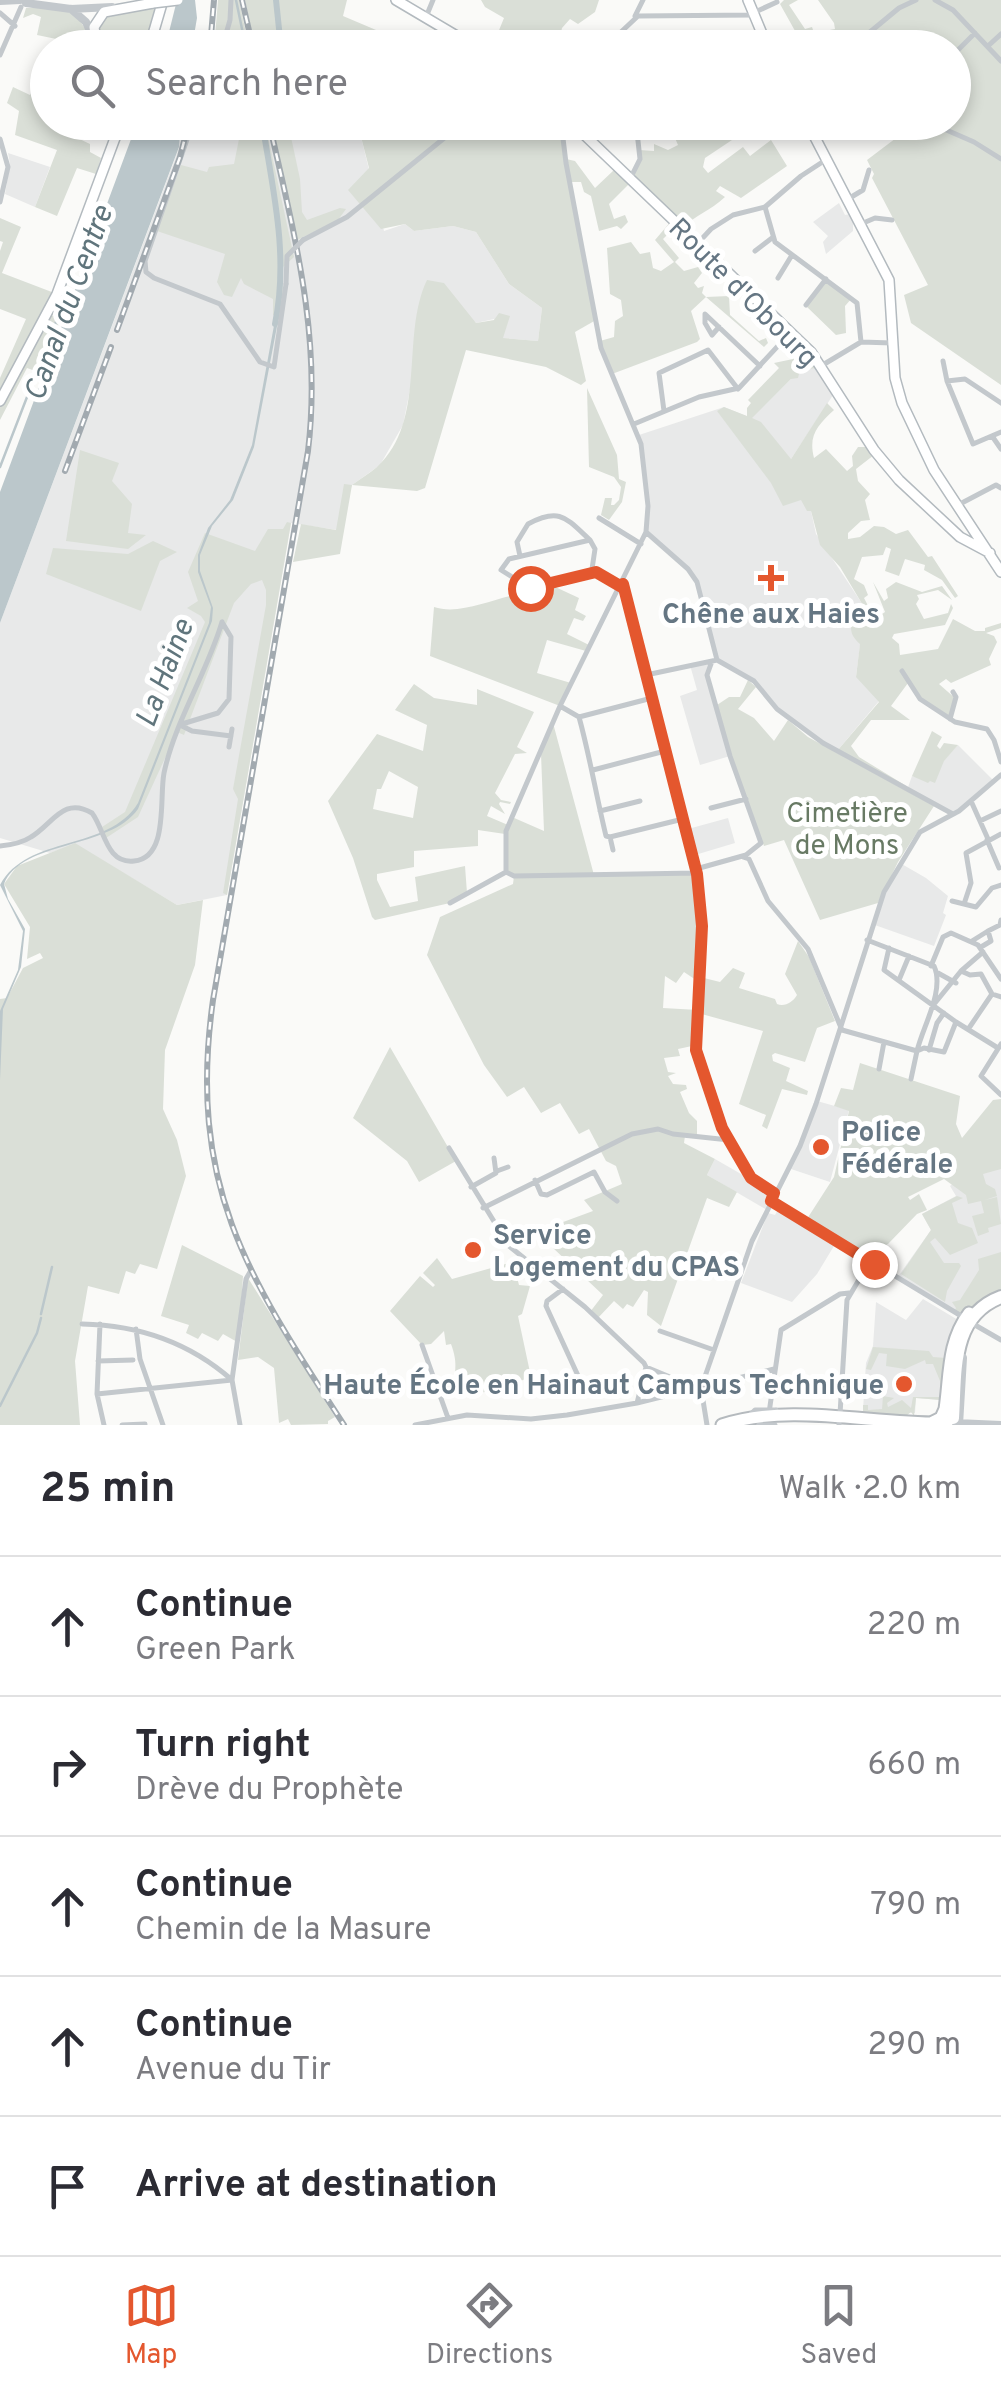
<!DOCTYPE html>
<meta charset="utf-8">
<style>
:root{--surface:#fff;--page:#f7f7f7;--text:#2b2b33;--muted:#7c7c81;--line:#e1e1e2;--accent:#e4572e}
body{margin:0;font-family:Overpass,sans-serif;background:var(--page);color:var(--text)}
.stop{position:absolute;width:30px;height:30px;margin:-22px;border:8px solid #e4572e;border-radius:50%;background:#fff}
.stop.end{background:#e4572e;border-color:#fff;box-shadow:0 2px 10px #0008}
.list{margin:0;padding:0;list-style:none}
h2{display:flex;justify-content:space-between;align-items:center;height:130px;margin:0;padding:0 40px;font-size:42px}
h2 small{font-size:32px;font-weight:400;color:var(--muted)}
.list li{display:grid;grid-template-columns:65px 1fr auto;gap:30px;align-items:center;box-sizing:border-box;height:140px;padding:0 40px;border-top:2px solid var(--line)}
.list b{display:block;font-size:38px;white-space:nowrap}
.list p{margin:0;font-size:32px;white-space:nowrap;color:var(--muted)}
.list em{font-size:32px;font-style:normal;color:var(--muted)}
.icon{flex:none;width:55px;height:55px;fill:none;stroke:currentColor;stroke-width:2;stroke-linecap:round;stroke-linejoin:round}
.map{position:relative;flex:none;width:1001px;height:1425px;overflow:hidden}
.search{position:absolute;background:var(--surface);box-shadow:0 5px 15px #0003;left:30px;right:30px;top:30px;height:110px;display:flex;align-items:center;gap:25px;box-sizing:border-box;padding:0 35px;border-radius:55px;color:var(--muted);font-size:38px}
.sheet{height:830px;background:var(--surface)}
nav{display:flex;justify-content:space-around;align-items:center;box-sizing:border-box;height:140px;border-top:2px solid var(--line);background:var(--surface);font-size:28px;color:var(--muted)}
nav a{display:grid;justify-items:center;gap:5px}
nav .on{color:var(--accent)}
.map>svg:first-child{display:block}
</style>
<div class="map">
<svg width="1001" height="1425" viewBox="0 0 1001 1425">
<rect width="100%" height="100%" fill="#fafaf8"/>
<!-- built -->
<path fill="#e8e9e9" d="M181 123H226L223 131 235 135 241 123H258L267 131 265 123H361L360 133 384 231 405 224 414 231 453 226 476 232 509 284 542 308 538 341 502 338 494 319 476 323 470 319 413 374 403 425 380 465 352 485 337 530 291 523 227 895 177 905 75 844 50 853 0 838V623L179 148Z
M8 153 50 167 35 207 5 194 10 164Z
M839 203 845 215 850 214 853 221V231L826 254 823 242 828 236 813 222Z
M804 350 835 392 791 459 802 500 807 510 811 511 816 534 865 608 856 676 879 701 837 751 777 709 754 681 717 660 693 575 646 532 648 517 639 435 724 407 751 418 791 379 795 357Z
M711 664 707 672 730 756 700 765 680 696 697 690 690 665Z
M958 745 994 781 952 814 907 790 912 776 919 778 943 761Z
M728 818 735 843 695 855 688 829Z
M900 863 926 878 948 896 943 913 946 915 934 946 872 924Z
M817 1101 849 1110 830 1182 788 1168Z
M1001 1146V1268L985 1273 954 1312 897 1278 931 1230 922 1214 956 1196 950 1186 970 1170 971 1154Z
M715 1159 774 1193 767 1210 707 1175Z
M780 1206 837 1241 817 1274 792 1302 741 1283 768 1213 775 1215Z
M923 1299 958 1320 948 1344 941 1400 916 1398 915 1413 863 1410 866 1363 873 1346 876 1302 906 1320Z"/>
<!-- green -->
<path fill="#dadfd7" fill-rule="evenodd" d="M218 0H239L249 47 214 48Z
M245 0H347L343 16 402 41V47H255Z
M481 0H599L595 12 578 24 570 19 562 28 560 37 546 47 516 40 509 47 504 48 495 40 504 18 485 7Z
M784 0H798L789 5 805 29 812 27 814 33 835 29 834 23 818 0H1001V385L911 323 904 295 928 285 872 178 874 174 867 160 904 132 881 123 954 122V48L855 47 852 34 846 36V41L832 44V47H804L780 4Z
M158 7 142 47 102 48 98 29 107 15Z
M26 8C72 8 75 7 95 47L37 35 41 17 33 14 23 18Z
M13 87 30 95 35 87 47 93 46 123 90 144V152L101 158 96 174 77 168 57 216 35 207 57 150 15 135 19 111 7 103Z
M540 122 545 126 558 123 566 159 575 161 595 188 614 170 629 179 640 160 639 150 654 151V144L668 150 678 145 671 129 680 124 746 123 750 128 705 158 703 167 708 173 743 147 750 156 771 140 787 166 741 198 720 186 716 191 725 197C709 212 696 214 682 229L677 225 663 239 679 258 675 262 684 271 698 267 702 273 694 283 698 288 704 286 702 293 706 297 729 296 730 315 759 341 766 338 768 343 764 347 706 297 691 311 700 339 697 342 612 374 600 341 614 337 615 321 623 316 621 300 610 294 607 248 631 242 640 254 650 252 653 268 661 271 674 262 655 240 672 220 631 182 609 204 614 219 625 215 628 222 621 229 617 226 599 231 591 196 584 192 581 182H570L596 320 575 332 586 381 581 385 546 367 466 350 425 488 417 491 352 485 340 554 293 562 301 524 336 530 344 484 352 485C360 479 370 473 377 467 428 420 400 336 427 280L444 283 476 323 494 320 499 313 510 316 503 338 538 341 542 308 509 284 476 232 453 226 414 231 405 224 381 229 348 190 369 168 360 133 361 123Z
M217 123H265L294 257 282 268 283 295 278 317 273 315V299L244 284 241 278 232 297 224 295 217 282 225 254 157 231 181 165 207 172 209 167 234 164 242 124 236 135 223 131 224 125Z
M271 123H288L300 179 302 212 307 220 340 208 346 209 338 220 297 240Z
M0 218 21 227 2 273 57 294 48 316 62 315 41 373 27 368 0 420V406L23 366 0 401V378L26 319 0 309V251L3 242 0 241Z
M826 278 852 298 845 306 846 333 836 335 807 307Z
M804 350 817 364 816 368 800 370 798 378 791 379 752 418 761 422 791 459 827 403 834 410C818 425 808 435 814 458L826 449 847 471 853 466 852 456 858 447H868L874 455 856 469 858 481 870 494 865 500 870 520 861 521 848 533V539L860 537 874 526 884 527 896 534 908 530 928 557 932 556 958 596 955 598 942 580 924 570 925 565 905 559 899 576 885 571 891 549 886 547 883 555 862 557 854 579 864 585 868 595 864 598 875 619 885 612 873 582 884 601 888 598 886 589 896 582 922 592 942 586 952 600 938 590 917 595 919 599 916 604 924 619 948 613 951 604 953 608 945 625 894 634 892 638 899 644 900 655 938 649 953 619 975 631H985V628L1001 623V628L986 633 994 636 997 642 989 659 991 665 951 683 946 679 939 684 956 699 950 719 920 699 908 683 891 706 910 720H871L851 746 859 757 908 787 837 751 879 702 856 677 860 644C848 633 850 627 855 612L864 607 840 567 820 545 811 511H807L801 500 783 506 771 483 717 411 724 407 747 416V408L751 403 748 400 779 368 774 363 793 359Z
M587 388 617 455 619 479 626 482 622 502 609 520 601 515 605 498H612L611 505H614L619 500 621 487 614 477 589 467Z
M80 450 119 463 112 481 132 504 128 533 146 535 128 549 66 541Z
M287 522 291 523 227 895 223 893 238 799 233 789 266 605V590L262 580 251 584 234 603 184 735 177 732 138 817 106 838 102 827 125 812 205 622 201 616 187 608 198 601 188 572 205 533 255 551 268 529H283Z
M153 541 177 552 160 561 141 611 46 574 53 548 128 554Z
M551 585 579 598 575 610 586 616 583 621 574 618 567 634 589 645 586 651 547 640 537 673 571 683 560 706 430 656 434 607C461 616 496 597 521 594 528 593 538 597 545 599Z
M748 680 756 687 738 709 754 718 774 741 788 720 808 737 934 806 898 862 878 903 820 920 784 840 764 846 730 756 717 705 729 697H740Z
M414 684 434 698 477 705V689L534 712 517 747 527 753 515 754 495 793 501 800 511 802 510 804 500 802 499 804 505 814 491 806 487 816 508 825 512 817 544 831 541 754 553 723 594 875 697 873 702 926 700 977 720 982 733 968 745 973 739 988 775 999 777 1004C785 1007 793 1002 797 995L785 974 798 941 809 957 835 1021 817 1028 805 1062 775 1053 772 1055 773 1061 790 1068 786 1081 808 1091 807 1095 782 1089 767 1129 762 1126 766 1115 739 1104 763 1031 698 1013 696 1040H692V1046L678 1049 680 1056 664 1058 668 1072 676 1073 668 1076 673 1084 686 1085 687 1089 680 1092 689 1113 697 1121V1137L685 1136 684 1143 715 1159 707 1175 737 1192 729 1207 707 1198 661 1326 647 1315 648 1292 644 1290 633 1307 627 1304 623 1309 614 1301 597 1319 590 1312 603 1295 536 1232 593 1211 584 1200 622 1184 616 1166 606 1161 589 1129 579 1134 560 1103 541 1113 524 1087 507 1097 484 1065 427 955 440 917 513 884 514 876 506 872 505 834 478 830V846L414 851V867L377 874V880L390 907 418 901 415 877 465 866 467 893 450 903 375 920 372 917 353 858 328 801 377 734 423 751 427 725 395 710ZM389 771 418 787 413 818 373 809 377 789H381ZM684 972 699 982 698 1010 663 1008 665 976 676 983Z
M932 731 942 737 937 746 940 749 944 743 958 745 944 761 935 783 930 781 928 783 912 776Z
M75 843 177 905 203 900 195 965 165 1050 163 1109 177 1140 186 1176 157 1269 140 1264 135 1274 126 1271 119 1294 88 1286 75 1361 80 1425H0V999L7 998 23 968 43 958 40 953 27 959 30 927 4 884 17 866Z
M390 1047 456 1161 419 1182 407 1161 353 1118Z
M860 1063 960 1096 956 1124 962 1138 993 1100 1001 1099V1169L983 1174 986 1184 995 1189 997 1196 985 1200 997 1197 1001 1224 988 1228 989 1232 978 1236 972 1216 984 1213 981 1201 968 1204 966 1195 944 1179 908 1197 910 1200 919 1194 927 1210 917 1214 888 1244 861 1256 805 1222 834 1177 849 1111 834 1106 841 1088 853 1090Z
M957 1196 963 1198 952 1203 958 1223 972 1228 978 1243 950 1255 935 1238 930 1242 944 1263H959L961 1266 947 1291 945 1302 901 1274 931 1230 922 1214Z
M182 1245 243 1276 239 1343 223 1334 218 1341 202 1333 198 1339 186 1333 189 1325 161 1316Z
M1001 1252V1291L983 1299 964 1317 954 1312 956 1308 952 1302 960 1300 979 1270 978 1259Z
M437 1258 452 1279 513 1262 519 1285 530 1286 522 1314 518 1316 531 1377C509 1385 481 1401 456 1387 453 1368 459 1366 451 1344L446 1345 444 1331 431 1344 422 1345 390 1311 420 1276 433 1287 435 1285 423 1273Z
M248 1278 335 1417 328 1421V1424L291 1425 288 1419 279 1423 274 1368 258 1357 238 1360Z
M873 1347 929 1351 933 1357 946 1358 941 1400 916 1398 914 1416 911 1412 906 1416 863 1412V1405H868V1410L882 1409 883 1396 894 1398 887 1403 888 1407 902 1400 911 1408 913 1397H940V1381L933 1364H926L925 1360 905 1369 886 1366 887 1354 879 1353 871 1370 866 1369Z"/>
<!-- water -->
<path fill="#bbc7cb" d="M177 0H195L197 18 192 47 165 48Z
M137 123H181L179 147 0 623V492Z
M275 320 278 321 254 447 233 500 212 526 200 555V571L213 608 212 621 138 809C109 850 22 840 4 884L8 899 25 929 21 967 3 1009 0 1080V1011L18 970 23 931 0 885C28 834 108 852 138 803L209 623 211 607 198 572V555L208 528 230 500 252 445Z"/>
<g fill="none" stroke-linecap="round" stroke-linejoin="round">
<!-- stream -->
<path stroke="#bbc7cb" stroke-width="2.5" d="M236 0 246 48
M0 467 56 322
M41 1314 52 1267
M0 1406 37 1333 41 1318"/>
<!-- river -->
<path stroke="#bbc7cb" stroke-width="6" d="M276 0 281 48
M262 122C273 190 289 256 275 324"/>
<!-- secondary casing -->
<g stroke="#b3babf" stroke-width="12">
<path id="secondary" d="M396 0 477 48
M748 0 768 48
M97 48 94 27 104 12 153 3
M149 48 163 0
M571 122 811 352 874 450 899 480 960 537 990 553
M807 122 889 280 895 378 902 403 934 470 1001 572
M0 401 57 294 121 122"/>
</g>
<!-- primary casing -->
<g stroke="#b5babe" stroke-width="15">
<path id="primary" d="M931 1423 941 1418 945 1409C950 1376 947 1342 969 1313
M722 1425C793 1402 873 1425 947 1423"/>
</g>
<!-- trunk casing -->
<g stroke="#b4b9bd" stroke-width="16">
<path id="trunk" d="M953 1418C956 1373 950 1316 1001 1297"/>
</g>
<!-- minor -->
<path stroke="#c3c8cc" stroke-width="5" d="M935 0 953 10 1001 61
M0 13 15 26
M753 13 777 2
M635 16 643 0
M426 17 433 0
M893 38 914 33 935 48
M988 46 1001 34
M222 48 230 20 231 0
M604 48 638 16 753 15
M873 48 870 32 899 8 916 0
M954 54 975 33
M0 55 21 7
M954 58 960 64 961 81
M193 122 145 261 146 272 154 278 220 304 260 362 274 367 286 284
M928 122 974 142 1001 159
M0 139 8 167 0 202
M631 177 640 159 637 132 644 122
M848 199 863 190 869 170
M765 207 775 242 857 303 861 342
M861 224 875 218 892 220
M303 240 347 217 464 122
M698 243 711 229 733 215 765 207 801 176 827 159
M755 251 772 238
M778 278 792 255
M806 305 826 279
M719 327 712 335 705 323V314L760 366
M943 361 947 381 965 379 1001 403
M821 366 861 342 892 343
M947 381 973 444 1001 432
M664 411 659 373 708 350 738 389
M634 424 699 397 739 388 790 333
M992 436 1001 449
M958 505 996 485 1001 488
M599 518 641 544
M646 532 688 569 697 582 717 660
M520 556 517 542 528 524C560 507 566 518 590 540
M595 573 530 588 501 570 509 559 590 540 595 549 592 569 619 587
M623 584 697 873 702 926 696 1050 722 1128 751 1178 774 1193
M717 660 754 681 777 709 823 743 951 813
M902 671 920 699 955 722 987 729 994 740 1001 762
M646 675 717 660
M560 706 579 717 652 698
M579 717C590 757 596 795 606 836L610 837 613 850
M950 719 956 697 953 692
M182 724 218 713 229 699 231 637 222 622
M182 726 192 731 231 736
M229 747 232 729
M593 770 665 751
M971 801 988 839
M711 808 746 799
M600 811 640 801
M980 821 1001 811
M610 837 683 819
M987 840 999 868
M0 846C11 845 22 843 31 837 53 824 63 796 92 813 105 830 106 864 134 861 169 858 159 798 164 773 175 721 207 673 222 622
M743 857 749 859 768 901 808 949 842 1030
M696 869 746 855 761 843 730 756 707 675 711 664
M506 872V831L560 706 646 532 648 506 641 444 601 348 566 163 561 122
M506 872 514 876 697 873
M1001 885 992 888 976 907 964 904 971 883 966 853 1001 834
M952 901 964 904
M450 903 506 872
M988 931 1000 925 1001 920
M972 941 988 931 991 941 981 947
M889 948 884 970 956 1022 998 1048
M931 966 943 937 951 933 978 945 1001 979
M961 971 983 952
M938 973 956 983
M899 980 909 956
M992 994 1001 997
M935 1003 961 971 970 975 981 974 992 994 969 1028
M842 1030 917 1051C923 1026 945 990 934 966L867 940
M1001 1044 981 1076 1001 1095
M929 1050 937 1023 944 1013
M879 1069 884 1042
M911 1079 917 1051 924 1048 944 1052 956 1022
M449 1148 509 1246 585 1307 644 1363 646 1367 637 1403
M497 1171 508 1167
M535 1180 541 1194 547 1195 594 1172 605 1192 617 1201
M471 1187 496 1173 494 1158
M771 1201 963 1317
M483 1208 632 1134 658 1129 673 1134 729 1140
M563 1289 547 1301 546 1306 580 1380
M82 1324C138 1325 190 1343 232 1380
M100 1324 97 1394 104 1425
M975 1325 1001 1340
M136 1329 140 1359 163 1425
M660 1331 714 1350
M422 1345 448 1418
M98 1361 133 1360
M646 1367 694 1387
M97 1394 232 1380
M769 1413 781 1330 840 1294 849 1293
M840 1414 847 1300 870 1261
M749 1416 755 1410H776
M122 1425 145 1424
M240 1425 232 1380 246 1279 250 1272
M415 1425 467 1415 531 1419 567 1415 637 1403 774 1369
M707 1425 701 1388 752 1241 800 1146 816 1104 884 892 920 832 959 811 1001 775
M759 1425H775
M839 1425V1423"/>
<!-- tertiary -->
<path stroke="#c3c8cc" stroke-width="8" d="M0 1 20 0
M26 3 71 9 112 7
M71 9 86 22 94 41
M956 1423 1001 1425
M959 1425 963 1358"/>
<!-- secondary -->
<use href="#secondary" stroke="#fff" stroke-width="9"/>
<!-- primary -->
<use href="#primary" stroke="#fff" stroke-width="11"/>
<!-- trunk -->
<use href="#trunk" stroke="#fff" stroke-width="12"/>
<!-- rail casing -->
<g stroke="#a2aab0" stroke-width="6">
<path id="rail" d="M242 0 253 48
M210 48 214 0
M269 122C294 234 322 335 308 451L213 1000C187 1186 248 1277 344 1425
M117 330 180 157 189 122
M65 471 111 347"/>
</g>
<!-- rail -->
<use href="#rail" stroke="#fff" stroke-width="2.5" stroke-dasharray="8" stroke-linecap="butt"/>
<!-- secondary-bridge casing -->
<g stroke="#b3babf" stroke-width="12" stroke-linecap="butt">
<path id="secondary-bridge" d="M153 3 178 0"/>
</g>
<!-- minor-bridge -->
<path stroke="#c3c8cc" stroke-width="5" d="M286 284 287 256 303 240"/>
<!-- secondary-bridge -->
<use href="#secondary-bridge" stroke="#fff" stroke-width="9"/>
</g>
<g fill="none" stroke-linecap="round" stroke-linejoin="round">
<!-- route -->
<path stroke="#e4572e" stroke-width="12" d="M530 588 596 572 620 586 623 584 697 874 702 926 696 1050 722 1128 751 1178 774 1193 771 1201 874 1264"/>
</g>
<!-- markers -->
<g fill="#e4572e" stroke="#fff" stroke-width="4">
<path d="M766 563h10v10h10v10h-10v10h-10v-10h-10v-10h10z"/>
<circle cx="821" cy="1147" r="10"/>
<circle cx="473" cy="1250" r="10"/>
<circle cx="904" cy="1384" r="10"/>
</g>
<g text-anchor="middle" stroke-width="10" stroke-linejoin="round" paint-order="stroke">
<!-- street labels -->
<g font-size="28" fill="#657683" stroke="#fff">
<text transform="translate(744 292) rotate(45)" y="10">Route d'Obourg</text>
</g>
<!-- poi labels -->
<g font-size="28" font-weight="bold" fill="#657683" stroke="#fff" text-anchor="start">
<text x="771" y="623" text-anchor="middle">Chêne aux Haies</text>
<text x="841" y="1141">Police<tspan x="841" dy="32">Fédérale</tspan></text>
<text x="493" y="1244">Service<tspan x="493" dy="32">Logement du CPAS</tspan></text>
<text x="884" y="1394" text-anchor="end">Haute École en Hainaut Campus Technique</text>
</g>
<!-- park labels -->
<g font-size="28" fill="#687a64" stroke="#fff">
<text x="847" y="822">Cimetière<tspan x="847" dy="32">de Mons</tspan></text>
</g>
<!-- water labels -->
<g font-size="30" font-style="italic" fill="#60757c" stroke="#fff">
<text transform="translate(68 303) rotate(-70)" y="10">Canal du Centre</text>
<text transform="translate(164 673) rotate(-69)" y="10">La Haine</text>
</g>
</g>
</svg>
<div class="stop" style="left:530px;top:588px"></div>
<div class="stop end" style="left:874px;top:1264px"></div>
<div class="search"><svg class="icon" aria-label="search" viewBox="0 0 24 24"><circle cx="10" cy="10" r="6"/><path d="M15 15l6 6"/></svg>Search here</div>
</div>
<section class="sheet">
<h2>25 min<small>Walk · 2.0 km</small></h2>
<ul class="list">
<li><svg class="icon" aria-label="ahead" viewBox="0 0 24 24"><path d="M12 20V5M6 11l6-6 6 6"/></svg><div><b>Continue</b><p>Green Park</p></div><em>220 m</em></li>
<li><svg class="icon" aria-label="right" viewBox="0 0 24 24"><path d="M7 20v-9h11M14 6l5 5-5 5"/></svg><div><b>Turn right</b><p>Drève du Prophète</p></div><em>660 m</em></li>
<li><svg class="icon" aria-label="ahead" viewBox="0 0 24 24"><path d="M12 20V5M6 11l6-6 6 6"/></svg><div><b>Continue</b><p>Chemin de la Masure</p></div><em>790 m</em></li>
<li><svg class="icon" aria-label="ahead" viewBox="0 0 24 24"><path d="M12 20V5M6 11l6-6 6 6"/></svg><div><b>Continue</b><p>Avenue du Tir</p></div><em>290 m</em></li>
<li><svg class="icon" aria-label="arrive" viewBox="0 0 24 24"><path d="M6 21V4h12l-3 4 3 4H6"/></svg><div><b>Arrive at destination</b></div></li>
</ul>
</section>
<nav>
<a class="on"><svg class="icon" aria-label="map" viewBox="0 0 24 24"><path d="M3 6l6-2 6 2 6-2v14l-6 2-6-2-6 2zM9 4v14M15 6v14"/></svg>Map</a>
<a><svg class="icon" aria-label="directions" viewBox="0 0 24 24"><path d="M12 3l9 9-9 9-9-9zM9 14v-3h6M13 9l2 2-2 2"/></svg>Directions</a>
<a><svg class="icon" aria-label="saved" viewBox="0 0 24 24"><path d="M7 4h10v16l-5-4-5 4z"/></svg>Saved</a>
</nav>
